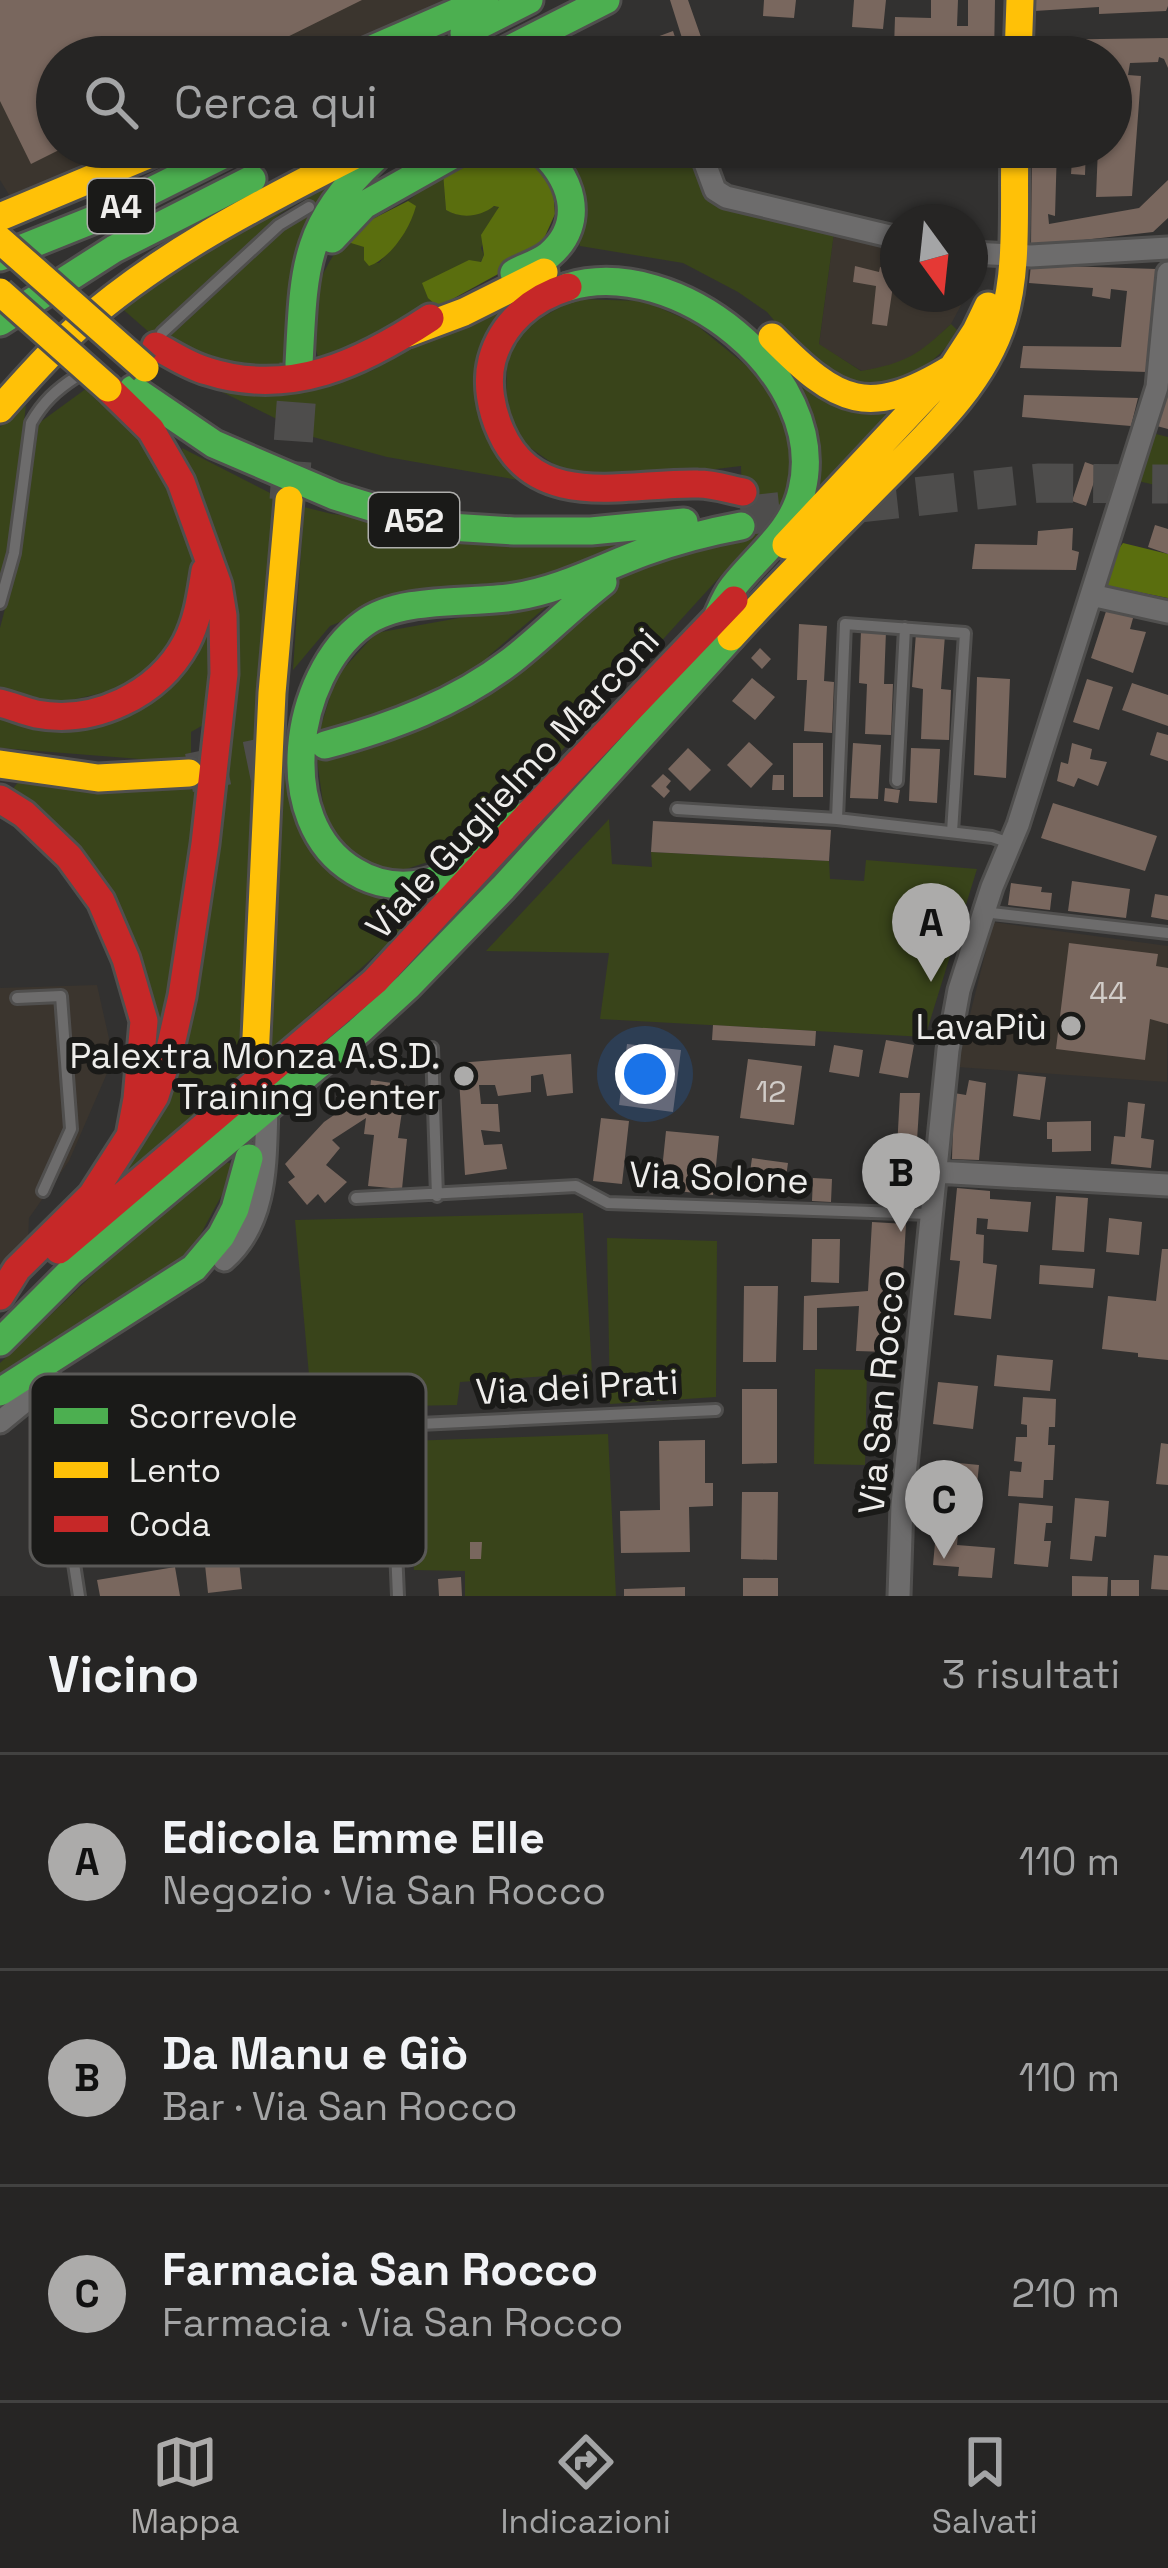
<!DOCTYPE html>
<html lang="it">
<meta charset="utf-8">
<style>
:root{--surface:#262524;--page:#2e2d2c;--text:#f1f3f6;--muted:#a4a5a6;--line:#424241;--accent:#acabaa}
body{margin:0;font-family:"Space Grotesk",sans-serif;background:var(--page);color:var(--text)}
.compass{position:absolute;left:880px;top:204px;width:108px;height:108px;border-radius:50%;background:var(--surface);box-shadow:0 3px 9px #0004;rotate:165deg}
.you{position:absolute;left:645px;top:1074px;width:42px;height:42px;margin:-30px;border:9px solid #fff;border-radius:50%;background:#1a73e8;box-shadow:0 0 0 18px #1a73e833}
.badge{display:grid;place-items:center;width:78px;height:78px;border-radius:50%;background:var(--accent);color:#111;font-size:39px;font-weight:700}
.pin{position:absolute;translate:-50% -99px;filter:drop-shadow(0 3px 6px #0008)}
.pin::after{content:'';position:absolute;top:63px;width:42px;height:36px;background:inherit;clip-path:polygon(0 0,100% 0,50% 100%)}
.list{margin:0;padding:0;list-style:none}
h2{display:flex;justify-content:space-between;align-items:center;height:156px;margin:0;padding:0 48px;font-size:51px}
h2 small{font-size:39px;font-weight:400;color:var(--muted)}
.list li{display:grid;grid-template-columns:78px 1fr auto;gap:36px;align-items:center;box-sizing:border-box;height:216px;padding:0 48px;border-top:3px solid var(--line)}
.list b{display:block;font-size:45px;white-space:nowrap}
.list p{margin:0;font-size:39px;white-space:nowrap;color:var(--muted)}
.list em{font-size:39px;font-style:normal;color:var(--muted)}
.icon{flex:none;width:66px;height:66px;fill:none;stroke:currentColor;stroke-width:2;stroke-linecap:round;stroke-linejoin:round}
.map{position:relative;flex:none;width:1168px;height:1596px;overflow:hidden}
.search{position:absolute;background:var(--surface);box-shadow:0 3px 9px #0004;left:36px;right:36px;top:36px;height:132px;display:flex;align-items:center;gap:30px;box-sizing:border-box;padding:0 42px;border-radius:66px;color:var(--muted);font-size:45px}
.sheet{height:804px;background:var(--surface)}
nav{display:flex;justify-content:space-around;align-items:center;box-sizing:border-box;height:168px;border-top:3px solid var(--line);background:var(--surface);font-size:33px;color:var(--muted)}
nav a{display:grid;justify-items:center;gap:6px}
nav .on{color:var(--accent)}
.map>svg:first-child{display:block}
</style>
<div class="map">
<svg width="1168" height="1596" viewBox="0 0 1168 1596">
<rect width="100%" height="100%" fill="#323130"/>
<!-- built -->
<path fill="#3b352e" d="M0 0H451L324 57H57V147H124L11 198 0 180Z
M834 233 898 246V294H967L951 324 922 352 896 365 862 371 819 345Z
M993 922 1168 946 1167 1082 957 1067Z
M97 985 112 1052 108 1071 69 1161 29 1218 28 1244 0 1270V988Z"/>
<!-- green -->
<path fill="#39441a" d="M555 147H687L703 195 834 233 819 344 861 371C906 363 918 355 951 324L959 332C922 378 909 375 854 390L801 352 767 312 738 292 683 263 580 246Z
M339 169 286 376 158 341 178 329 275 236 312 211 305 199 281 213 160 327 150 333 118 305Z
M443 173 446 210C467 222 478 207 499 206L481 248 484 255 481 261 438 307 322 371C318 354 309 332 309 315 310 293 336 247 351 230L359 244 365 247 364 260 379 263 401 238 408 201Z
M601 267 653 273 700 293 748 326 808 391 855 406 907 400 806 506C810 494 820 476 821 463 822 441 798 397 786 380 740 314 658 265 576 278 556 281 533 288 518 302 511 308 506 316 500 323 480 348 475 388 487 418 495 441 509 461 524 481L387 457 313 437 216 389 268 393 330 385 371 371 527 286 566 271Z
M575 299 644 301 694 323 774 388 794 450 788 502 504 814 464 850 388 875 329 846 317 760 647 561 743 541 741 466 584 485 516 438 506 401 507 364 521 329Z
M87 388 123 419 162 474 191 542 194 587 183 629 132 686 54 704 0 687V628L22 543 39 423Z
M26 405 10 541 0 578V427Z
M1152 433 1168 437V488L1138 481Z
M182 448 274 495 244 1075 122 1185 219 783Z
M304 507 332 514 632 546 544 577 400 597 330 626 293 670Z
M553 601 458 682 318 736 336 677 376 633Z
M210 621 205 724 191 732V763L0 748V719L100 725Z
M284 719 294 811 435 901 271 1050Z
M22 777 201 781 162 1041 148 985 12 790Z
M609 819 612 864 652 867 651 852 829 861 830 879 864 881 866 860 977 869 925 1037 600 1019 609 953 486 951Z
M225 1162 238 1165 190 1254 0 1383V1363L102 1266Z
M583 1213 592 1373 460 1382 457 1405 312 1408 295 1220Z
M607 1238 717 1241 716 1397 610 1404Z
M815 1369 867 1370 865 1465 814 1464Z
M608 1434 616 1596H465V1571L414 1570 406 1441Z"/>
<!-- forest -->
<path fill="#5a6e0e" d="M507 151 529 156 552 175 555 214 538 252 438 307 428 298 422 283 469 260 481 262 484 255 481 235 499 207 494 206C480 217 461 219 446 210L443 173 484 153Z
M408 201 416 206C410 229 391 258 369 266L364 260V247L351 243V230Z
M1123 543 1168 554V598L1103 585 1107 565Z"/>
<!-- building -->
<path fill="#79675e" d="M0 0H362L247 57H57V147H65L31 164 0 101Z
M670 0H688L708 57H688Z
M764 0H796L794 18 763 16Z
M854 0H886L883 29 852 27Z
M931 0H958L957 26H968V0H995L994 57H957V42L930 41V49L894 48 895 17 931 18Z
M1035 0H1168V6L1166 11 1099 14V7L1034 11Z
M673 31 678 46 651 56 646 41Z
M1168 38V68L1164 59 1159 57 1158 62 1130 63 1128 75 1141 76 1132 196 1096 197 1098 147H1111V57H1035V40Z
M837 46 857 47 856 57H837Z
M720 147H786V154L722 160Z
M1032 147H1057L1055 216 1048 214 1049 224 1139 208 1168 180V218L1153 232 1031 246Z
M1073 147H1086L1085 175 1071 174Z
M1031 265 1157 269 1147 372 1020 368 1023 346 1121 347 1127 291 1111 289 1110 299 1092 296 1093 288 1029 283Z
M855 266 879 272 880 267 898 271V287L893 286 887 326 872 324 876 286 853 282Z
M1024 395 1138 398 1131 426 1022 417Z
M1161 395 1168 397V429L1153 425Z
M1085 462 1099 467 1086 506 1072 501Z
M1155 525 1168 529V554L1148 547Z
M1073 528 1072 550 1079 552 1076 570 972 569 975 544 1037 545 1038 531Z
M1109 602 1135 611 1130 629 1146 632 1133 673 1091 658Z
M799 624 827 626 824 681 834 682 832 733 804 731 807 680H797Z
M861 630 886 631 884 684H893L891 735 865 734 867 684 859 683Z
M916 633 945 635 941 689 951 690 949 740 921 739 923 689 912 687Z
M760 648 771 659 762 669 751 658Z
M977 677 1010 679 1006 778 974 775Z
M752 678 775 697 755 720 732 701Z
M1087 679 1113 687 1099 730 1073 722Z
M1132 683 1168 695V726L1122 710Z
M1157 732 1168 735V761L1150 755Z
M749 742 773 764 751 788 727 765Z
M793 743H823V797H793Z
M853 743 881 745 878 799 850 798Z
M1072 743 1092 749 1090 759 1107 762 1098 786 1078 778 1074 787 1057 781 1061 762 1068 764Z
M688 748 711 770 690 791 668 769Z
M911 748 940 749 937 803 909 801Z
M663 774 671 781 666 787 670 791 664 798 651 786Z
M773 775H784V790H772Z
M885 788 900 790 898 803 884 801Z
M1053 803 1157 836 1145 871 1041 838Z
M653 821 831 830 829 861 651 852Z
M1072 881 1130 889 1126 918 1068 911Z
M1011 883 1042 887 1041 892 1052 893 1050 910 1008 905Z
M1155 894 1168 896V920L1151 917Z
M1069 943 1158 954 1156 966 1168 968V1024L1150 1019 1145 1060 1056 1049Z
M713 1025 816 1031 815 1046 712 1040Z
M886 1040 914 1045 908 1078 879 1073Z
M627 1044 681 1050 673 1112 619 1105Z
M834 1045 863 1050 859 1077 829 1072Z
M571 1054 573 1093 547 1096 543 1074 531 1076V1092L498 1096 495 1085H479L481 1104H498L500 1132 481 1130 484 1145 502 1144 507 1169 465 1175 458 1063Z
M748 1059 802 1066 794 1125 740 1118Z
M1018 1074 1046 1077 1040 1120 1013 1116Z
M371 1080 406 1085 398 1138 407 1139 402 1189 368 1186 374 1135 364 1134 366 1118 332 1140 340 1148 326 1165 347 1182 325 1203 318 1194 307 1205 288 1182 295 1177 285 1164 324 1122 370 1090Z
M969 1080 986 1083 979 1160 952 1159 954 1093 966 1095Z
M900 1093H920L913 1204 895 1203 897 1180 876 1181 877 1168 896 1167Z
M1128 1102 1145 1104 1141 1138 1154 1140 1151 1168 1111 1164 1114 1136 1125 1137Z
M601 1118 629 1121 622 1184 593 1181Z
M1091 1121V1151L1052 1152V1139H1047V1122Z
M666 1131 719 1136 713 1195 660 1189Z
M752 1158 788 1163 784 1191 748 1186Z
M813 1178 832 1179 831 1202 812 1201Z
M957 1188 990 1191V1199L1031 1202 1028 1232 987 1229 988 1219 977 1218 976 1234 984 1235 983 1263 997 1265 991 1319 954 1315 960 1261 950 1260Z
M1056 1196 1088 1198 1084 1252 1052 1250Z
M1109 1218 1142 1222 1139 1255 1106 1252Z
M872 1222 906 1224 902 1293H893L889 1352 856 1351 859 1306 817 1308V1350H803L804 1296 868 1291Z
M812 1239H840L839 1283 811 1282Z
M1162 1249H1168V1360L1138 1357V1353L1102 1349 1108 1296 1156 1301Z
M1040 1265 1095 1269 1093 1288 1039 1284Z
M744 1286H778L776 1362H743Z
M997 1355 1053 1360 1050 1391 994 1386Z
M938 1382 978 1386 973 1429 933 1424Z
M742 1389H777V1463L742 1464Z
M1023 1397 1056 1399 1055 1427H1049L1048 1445H1055L1053 1480H1044L1043 1498 1008 1496 1010 1471 1021 1472 1022 1462 1014 1461 1016 1437H1027V1425L1021 1424Z
M705 1440V1483H713V1506L689 1507 690 1552 621 1553 620 1511 660 1510 659 1441Z
M1161 1443 1168 1444V1485L1156 1484Z
M948 1462 979 1465 973 1524 942 1521Z
M742 1492H778L777 1560 741 1559Z
M1075 1498 1109 1501 1106 1537 1095 1536 1092 1561 1070 1559Z
M1019 1503 1053 1506 1052 1523H1046L1044 1541H1051L1048 1567 1014 1564Z
M936 1532 958 1534 957 1545 995 1548 992 1578 958 1576 959 1567 933 1565Z
M237 1542 242 1589 208 1593 203 1546Z
M470 1542H482L481 1559H470Z
M1154 1555 1168 1556V1590L1151 1589Z
M175 1567 180 1596H100L97 1580Z
M1072 1576 1108 1577 1107 1596H1072Z
M461 1577 462 1596H439L438 1579Z
M743 1578H778V1596H743Z
M1111 1580H1139V1596H1111Z
M685 1587V1596H624V1589Z"/>
<g fill="none" stroke-linecap="round" stroke-linejoin="round">
<!-- highway-tunnel -->
<path stroke="#4e4d4c" stroke-width="39" stroke-dasharray="39 20" stroke-linecap="butt" d="M289 500 299 364
M741 516 1040 483 1168 484
M189 773 301 750"/>
<!-- lane casing -->
<g stroke="#504f4e" stroke-width="16">
<path id="lane" d="M410 155 426 147
M162 333 279 225 309 207
M0 603 14 553 31 423C43 402 56 390 76 377
M897 781 905 628
M677 809 837 819 992 837 1010 843
M837 819 845 624 965 633 952 832
M983 912 1168 933
M17 998 61 996 71 1129 43 1191
M432 1048 437 1196
M356 1198 576 1186 608 1203 930 1214
M42 1387 51 1415 79 1596
M398 1596 391 1433 398 1425 716 1410"/>
</g>
<!-- street casing -->
<g stroke="#504f4e" stroke-width="27">
<path id="street" d="M699 147 715 190 726 197 898 238
M970 253 1031 256 1168 248
M1091 595 1168 612
M935 1172 1168 1185
M224 1260C268 1222 265 1161 267 1108
M0 1422 51 1380
M899 1596 902 1505 948 1050 959 990 972 949 992 887 1018 825 1157 387 1168 273"/>
</g>
<!-- fast casing -->
<g stroke="#504f4e" stroke-width="33">
<path id="fast" d="M464 33 529 0
M354 57 485 0
M494 57 606 0
M332 239 364 205 467 147
M0 257 95 219 239 147
M514 273C525 267 539 263 549 255 588 222 571 174 536 147
M568 287C675 254 830 375 802 490 793 531 757 556 733 587 725 597 721 609 716 620
M0 322 114 249 252 179
M299 364C304 270 302 226 375 158
M133 389 214 444 335 496 433 526 514 531H591L684 522
M325 745C392 727 456 703 511 661 543 636 571 607 603 582
M530 813C520 819 509 825 499 832 475 850 454 877 424 883 400 888 375 884 354 871 272 822 293 675 363 624 400 596 470 604 514 597 560 590 601 568 644 552 675 541 708 532 741 526
M0 1342 70 1272 359 1031 408 986 503 888 731 637
M0 1392 194 1268 221 1236 235 1209 249 1158"/>
</g>
<!-- slow casing -->
<g stroke="#504f4e" stroke-width="33">
<path id="slow" d="M1018 57 1020 0
M0 217 167 147
M408 333 464 312 544 272
M772 337C838 404 868 419 952 368
M0 409C25 381 49 353 77 328 163 251 269 199 371 147
M786 545 952 368 976 331 988 306
M731 637C778 585 828 536 877 486 924 438 983 386 1003 320 1019 268 1013 201 1015 147
M0 764 98 778 189 773
M255 1059 272 693 289 500"/>
</g>
<!-- jam casing -->
<g stroke="#504f4e" stroke-width="33">
<path id="jam" d="M568 287C532 298 502 323 492 360 486 383 491 410 501 432 537 513 628 482 698 484 713 484 728 489 743 492
M156 346C173 355 189 366 207 371 290 398 362 363 430 318
M108 388 151 430 181 482 218 585 223 616 224 674 205 844 182 996 170 1049 155 1096 130 1136
M0 703C12 706 24 711 36 714 94 725 158 695 186 643 198 620 201 596 205 571
M0 799 24 814 69 857 101 901 126 959 144 1021 137 1099 130 1136 92 1195 17 1269 0 1296
M59 1250 375 981 530 813 734 600"/>
</g>
<!-- lane -->
<use href="#lane" stroke="#6d6c6c" stroke-width="10"/>
<!-- street -->
<use href="#street" stroke="#6d6c6c" stroke-width="21"/>
<!-- fast -->
<use href="#fast" stroke="#4caf50" stroke-width="27"/>
<!-- slow -->
<use href="#slow" stroke="#ffc107" stroke-width="27"/>
<!-- jam -->
<use href="#jam" stroke="#c62828" stroke-width="27"/>
<!-- slow-bridge casing -->
<g stroke="#504f4e" stroke-width="33" stroke-linecap="butt">
<path id="slow-bridge" d="M0 240 145 368
M0 292 108 388"/>
</g>
<!-- slow-bridge -->
<use href="#slow-bridge" stroke="#ffc107" stroke-width="27"/>
</g>
<!-- markers -->
<g fill="#acabaa" stroke="#1a1a18" stroke-width="4.5">
<circle cx="1071" cy="1026" r="12"/>
<circle cx="464" cy="1076" r="12"/>
</g>
<g text-anchor="middle" stroke-width="12" stroke-linejoin="round" paint-order="stroke">
<!-- number labels -->
<g font-size="30" fill="#d1ccc8">
<text x="1108" y="1003">44</text>
<text x="771" y="1102">12</text>
</g>
<!-- shield labels -->
<g fill="#1a1a18" stroke="#aeaeac" stroke-width="3">
<rect x="88" y="179" width="66" height="54" rx="9"/>
<rect x="369" y="493" width="90" height="54" rx="9"/>
</g>
<g font-size="33" font-weight="bold" fill="#eeedeb">
<text x="121" y="218">A4</text>
<text x="414" y="532">A52</text>
</g>
<!-- street labels -->
<g font-size="36" fill="#eeedeb" stroke="#1a1a18">
<text transform="translate(512 783) rotate(-47)" y="13">Viale Guglielmo Marconi</text>
<text transform="translate(719 1177) rotate(2)" y="13">Via Solone</text>
<text transform="translate(577 1386) rotate(-3)" y="13">Via dei Prati</text>
<text transform="translate(881 1392) rotate(-85)" y="13">Via San Rocco</text>
</g>
<!-- poi labels -->
<g font-size="36" fill="#eeedeb" stroke="#1a1a18" text-anchor="end">
<text x="1047" y="1039">LavaPiù</text>
<text x="440" y="1068">Palextra Monza A.S.D.<tspan x="440" dy="41">Training Center</tspan></text>
</g>
</g>
<!-- legend -->
<rect x="30" y="1374" width="396" height="192" rx="18" fill="#1a1a18" stroke="#5a5957" stroke-width="3"/>
<rect x="54" y="1408" width="54" height="16" fill="#4caf50"/>
<rect x="54" y="1462" width="54" height="16" fill="#ffc107"/>
<rect x="54" y="1516" width="54" height="16" fill="#c62828"/>
<g font-size="33" fill="#eeedeb">
<text x="129" y="1428">Scorrevole</text>
<text x="129" y="1482">Lento</text>
<text x="129" y="1536">Coda</text>
</g>
</svg>
<svg class="compass" viewBox="-18 -18 36 36"><path d="M0-13l5 13h-10z" fill="#e53935"/><path d="M0 13l5-13h-10z" fill="#a4a5a6"/></svg>
<div class="you"></div>
<div class="pin badge" style="left:931px;top:982px">A</div>
<div class="pin badge" style="left:901px;top:1232px">B</div>
<div class="pin badge" style="left:944px;top:1559px">C</div>
<div class="search"><svg class="icon" aria-label="search" viewBox="0 0 24 24"><circle cx="10" cy="10" r="6"/><path d="M15 15l6 6"/></svg>Cerca qui</div>
</div>
<section class="sheet">
<h2>Vicino<small>3 risultati</small></h2>
<ul class="list">
<li><span class="badge">A</span><div><b>Edicola Emme Elle</b><p>Negozio · Via San Rocco</p></div><em>110 m</em></li>
<li><span class="badge">B</span><div><b>Da Manu e Giò</b><p>Bar · Via San Rocco</p></div><em>110 m</em></li>
<li><span class="badge">C</span><div><b>Farmacia San Rocco</b><p>Farmacia · Via San Rocco</p></div><em>210 m</em></li>
</ul>
</section>
<nav>
<a class="on"><svg class="icon" aria-label="map" viewBox="0 0 24 24"><path d="M3 6l6-2 6 2 6-2v14l-6 2-6-2-6 2zM9 4v14M15 6v14"/></svg>Mappa</a>
<a><svg class="icon" aria-label="directions" viewBox="0 0 24 24"><path d="M12 3l9 9-9 9-9-9zM9 14v-3h6M13 9l2 2-2 2"/></svg>Indicazioni</a>
<a><svg class="icon" aria-label="saved" viewBox="0 0 24 24"><path d="M7 4h10v16l-5-4-5 4z"/></svg>Salvati</a>
</nav>
